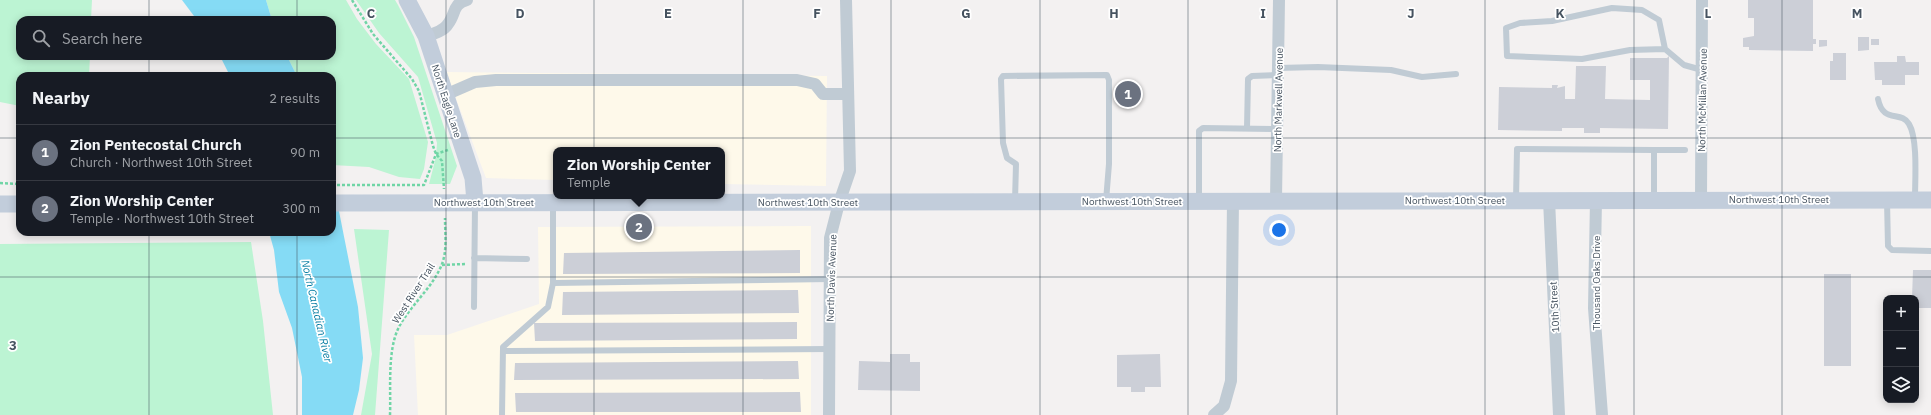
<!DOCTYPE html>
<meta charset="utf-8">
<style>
:root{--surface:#171b24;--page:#20242c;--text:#f1f3f6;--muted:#9ea1a6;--line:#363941;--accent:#7c3aed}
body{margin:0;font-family:"IBM Plex Sans",sans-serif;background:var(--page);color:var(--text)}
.controls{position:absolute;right:12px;bottom:12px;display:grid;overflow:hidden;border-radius:8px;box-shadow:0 2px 10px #0003}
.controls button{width:36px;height:36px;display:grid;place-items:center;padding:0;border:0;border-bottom:1px solid var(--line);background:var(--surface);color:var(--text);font:20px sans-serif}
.you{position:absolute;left:1279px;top:230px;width:14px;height:14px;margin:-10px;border:3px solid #fff;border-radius:50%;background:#1a73e8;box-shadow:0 0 0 6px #1a73e833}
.badge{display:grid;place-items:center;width:26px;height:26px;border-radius:50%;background:var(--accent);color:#fff;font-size:13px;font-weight:700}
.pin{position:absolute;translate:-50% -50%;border:2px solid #fff;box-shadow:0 1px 4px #0006}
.popup{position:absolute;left:553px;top:147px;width:172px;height:52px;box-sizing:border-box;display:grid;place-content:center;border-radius:8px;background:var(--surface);filter:drop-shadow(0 1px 3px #0005);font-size:13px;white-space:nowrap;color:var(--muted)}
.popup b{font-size:15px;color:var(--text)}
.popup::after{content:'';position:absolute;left:50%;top:100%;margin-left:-8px;border:8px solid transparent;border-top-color:var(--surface)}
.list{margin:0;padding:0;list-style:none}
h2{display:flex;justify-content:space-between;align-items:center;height:52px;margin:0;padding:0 16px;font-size:17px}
h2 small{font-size:13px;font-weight:400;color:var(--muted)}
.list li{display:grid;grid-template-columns:26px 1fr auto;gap:12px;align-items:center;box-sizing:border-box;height:56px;padding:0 16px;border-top:1px solid var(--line)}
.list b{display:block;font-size:15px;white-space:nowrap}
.list p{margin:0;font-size:13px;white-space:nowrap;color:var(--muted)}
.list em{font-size:13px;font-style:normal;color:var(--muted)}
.icon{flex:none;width:22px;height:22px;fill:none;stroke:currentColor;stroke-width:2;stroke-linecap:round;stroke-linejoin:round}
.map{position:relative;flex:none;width:1931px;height:415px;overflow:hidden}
.search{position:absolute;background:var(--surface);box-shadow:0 2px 10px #0003;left:16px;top:16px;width:320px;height:44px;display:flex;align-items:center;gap:10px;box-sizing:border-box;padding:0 14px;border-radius:12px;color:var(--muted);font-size:15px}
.panel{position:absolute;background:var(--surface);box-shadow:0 2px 10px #0003;left:16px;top:72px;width:320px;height:164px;border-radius:12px}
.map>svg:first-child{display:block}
</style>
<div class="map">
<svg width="1931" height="415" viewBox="0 0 1931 415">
<rect width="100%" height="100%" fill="#f3f1f1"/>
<!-- commercial -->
<path fill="#fef9ea" d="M446 72 827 76 826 186 722 184V150H556V180L486 178Z
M811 226V415H418L414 335H447L539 304 538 227Z"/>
<!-- green -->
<path fill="#bcf4d3" d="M0 0H92L91 20H20V56H90L89 76H20V106L0 102Z
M266 0H346L357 19 376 44 409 79 428 142 424 169 420 179 399 177 369 167 332 165V76H297L287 56H332V20H272Z
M356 0H395L398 5 414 37 457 166 450 184H429L436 157 437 143 418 77 379 33Z
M354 229 389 230 375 415H361L372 354Z
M251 242 263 321 273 415H0V244Z"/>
<!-- water -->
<path fill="#85dbf5" d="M182 0H266L272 20H197Z
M220 56H287L297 76H230Z
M332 176 358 307 363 358 359 390 353 415H302V377L292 328 279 292 274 250 269 232H332Z"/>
<!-- building -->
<path fill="#cccfd7" d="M1748 0H1813V39H1816V44H1813V51L1749 50V47H1743V38L1754 36V18H1748Z
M1858 37H1869V50L1858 51Z
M1871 39H1879V45H1871Z
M1819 40H1827V46L1819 47Z
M1833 53H1846V80H1830V61H1833Z
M1669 56 1668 129 1600 128V133H1584V128H1562V131L1498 130 1499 87 1552 88V85H1558L1557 88 1565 86V99H1575L1576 66H1606L1605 99 1650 100V80H1630V58H1667Z
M1897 56H1905L1906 62H1919V75H1905V85H1882V80H1875L1874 62H1897Z
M800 250V273L563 274 564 253Z
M1913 270H1931V308H1916V298H1912Z
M1824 274H1851V366H1824Z
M798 290 799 313 562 315 563 292Z
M797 322V339L535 341 534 323Z
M890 354H910V362H920V391L858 390 859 361 890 362Z
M1160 354 1161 387H1145V392H1131V387H1117V355Z
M798 361 799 379 514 380 515 363Z
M800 392 801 412H516L515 393Z"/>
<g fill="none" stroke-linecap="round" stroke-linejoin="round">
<!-- path -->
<path stroke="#70d5a6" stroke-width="2.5" stroke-dasharray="3 2" stroke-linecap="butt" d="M352 0 373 34 412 79 419 91 433 146 436 154 442 161 444 189
M0 183 20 184
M332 185H424L436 154 448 150
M442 265 465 264
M390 415C391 389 387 350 399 327 411 304 435 286 443 261 447 248 445 232 445 218"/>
<!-- lane -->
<path stroke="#c0cbd4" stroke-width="6" d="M1665 49 1659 20 1642 10 1612 8 1552 21 1520 23 1506 28 1507 56 1582 59 1630 50 1665 49 1684 65 1702 70
M1278 68 1318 67 1391 70 1422 77 1456 74
M1878 99C1883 124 1901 110 1909 124 1918 139 1915 180 1915 198
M1247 128 1248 79 1252 76 1278 75
M1654 199V150H1685
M1199 200V131L1203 128 1277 129
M1516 200 1517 149 1654 150
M1015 201 1016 164 1007 158 1003 143 1001 79 1003 76 1107 75 1109 80V164L1106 201
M1887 201 1888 246 1892 250 1931 251
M474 258 527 259
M553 283 830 279
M474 307 475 204
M503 351 829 349
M502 415 503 347 548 307 553 283V204"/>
<!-- street -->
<path stroke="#c0cbd4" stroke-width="12" d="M426 36C433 34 444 31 448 24 456 14 452 4 467 0
M445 95 475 82 496 80H797L815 84 823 94H848
M1701 199 1702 0
M1276 200 1279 0
M1549 200 1559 415
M1596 200 1594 308 1602 415
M829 415 830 238 839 203 850 171 846 0
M1214 415 1224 406 1231 381 1233 200"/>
<!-- secondary -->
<path stroke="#c2cddb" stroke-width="17" d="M407 0 426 36 473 178 475 202
M332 203 1931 200
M0 204H20"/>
</g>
<!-- grid -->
<path fill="none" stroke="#465360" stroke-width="1" stroke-opacity="0.55" d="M149 0V20M297 0V20M446 0V415M594 0V415M743 0V415M891 0V415M1040 0V415M1188 0V415M1337 0V415M1485 0V415M1634 0V415M1782 0V415M149 56V76M297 56V76M0 138H20M332 138H1931M149 232V415M297 232V415M0 277H1931"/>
<g text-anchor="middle" stroke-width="3.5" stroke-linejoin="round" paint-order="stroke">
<!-- street labels -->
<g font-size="10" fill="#465360" stroke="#fff">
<text transform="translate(1278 100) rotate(-89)" y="4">North Markwell Avenue</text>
<text transform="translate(1702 100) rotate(-89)" y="4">North McMillan Avenue</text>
<text transform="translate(447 101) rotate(72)" y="4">North Eagle Lane</text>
<text x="1779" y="203">Northwest 10th Street</text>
<text x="1455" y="204">Northwest 10th Street</text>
<text x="1132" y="205">Northwest 10th Street</text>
<text x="484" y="206">Northwest 10th Street</text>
<text x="808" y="206">Northwest 10th Street</text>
<text transform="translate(831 278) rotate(-88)" y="4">North Davis Avenue</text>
<text transform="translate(1596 283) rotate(-90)" y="4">Thousand Oaks Drive</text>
<text transform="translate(413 293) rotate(-57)" y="4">West River Trail</text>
<text transform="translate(1554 307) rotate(-93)" y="4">10th Street</text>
</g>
<!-- water labels -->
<g font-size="11" font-style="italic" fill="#037ba1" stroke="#fff">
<text transform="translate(317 311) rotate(77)" y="4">North Canadian River</text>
</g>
</g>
<g font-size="13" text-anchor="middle" font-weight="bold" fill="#465360" stroke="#fff" stroke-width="3.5" stroke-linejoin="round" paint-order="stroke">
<text x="371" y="18">C</text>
<text x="520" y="18">D</text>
<text x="668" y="18">E</text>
<text x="817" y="18">F</text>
<text x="966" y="18">G</text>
<text x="1114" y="18">H</text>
<text x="1263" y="18">I</text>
<text x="1411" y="18">J</text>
<text x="1560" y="18">K</text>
<text x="1708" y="18">L</text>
<text x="1857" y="18">M</text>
<text x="13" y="350">3</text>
</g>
</svg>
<div class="controls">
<button>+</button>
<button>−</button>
<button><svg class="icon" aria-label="layers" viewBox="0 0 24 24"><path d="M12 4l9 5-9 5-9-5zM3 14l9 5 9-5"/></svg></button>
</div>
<div class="you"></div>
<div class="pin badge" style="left:1128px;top:94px;background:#6b7280">1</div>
<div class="pin badge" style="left:639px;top:227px;background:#6b7280">2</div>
<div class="popup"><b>Zion Worship Center</b>Temple</div>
<div class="search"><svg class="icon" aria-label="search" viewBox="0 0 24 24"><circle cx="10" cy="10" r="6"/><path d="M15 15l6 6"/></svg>Search here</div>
<section class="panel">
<h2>Nearby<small>2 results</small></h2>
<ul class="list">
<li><span class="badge" style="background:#6b7280">1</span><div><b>Zion Pentecostal Church</b><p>Church · Northwest 10th Street</p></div><em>90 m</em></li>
<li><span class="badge" style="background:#6b7280">2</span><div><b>Zion Worship Center</b><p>Temple · Northwest 10th Street</p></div><em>300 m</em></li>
</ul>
</section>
</div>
